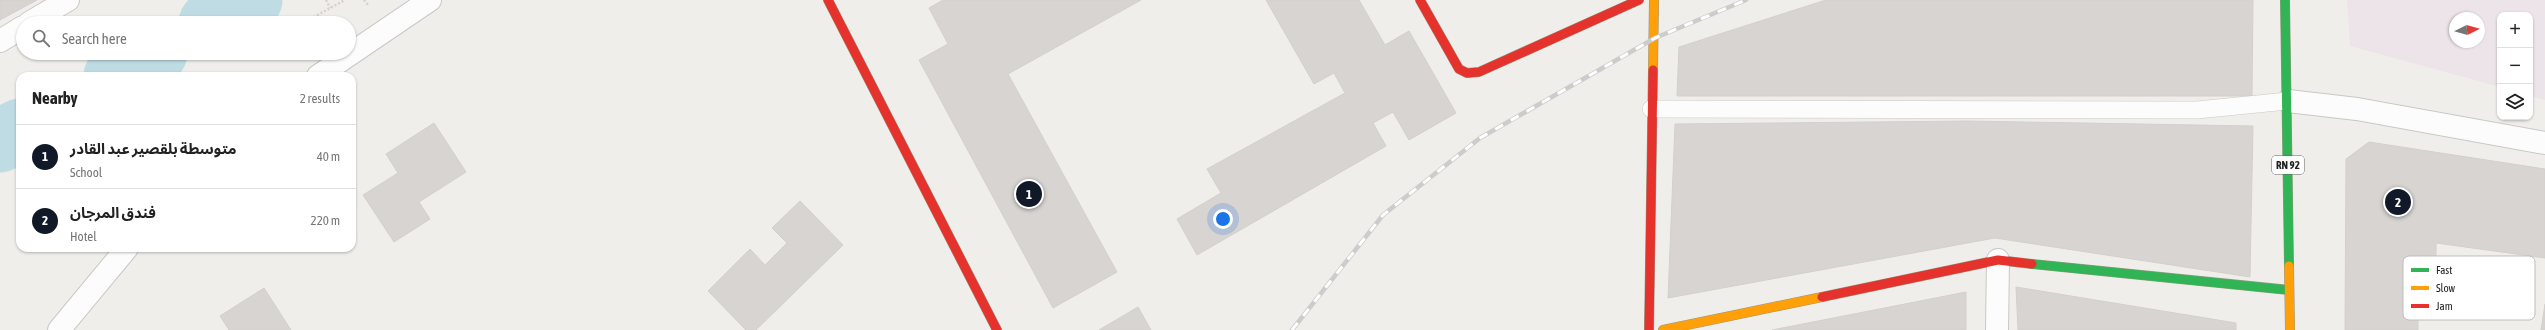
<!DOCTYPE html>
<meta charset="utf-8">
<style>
:root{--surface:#fff;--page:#f6f6f6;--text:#222;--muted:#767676;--line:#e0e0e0;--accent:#111827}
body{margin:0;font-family:"Asap Condensed","Noto Sans Arabic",sans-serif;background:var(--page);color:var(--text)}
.controls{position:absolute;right:12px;top:12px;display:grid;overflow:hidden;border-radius:8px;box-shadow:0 1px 3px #0004}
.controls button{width:36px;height:36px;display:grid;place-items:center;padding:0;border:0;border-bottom:1px solid var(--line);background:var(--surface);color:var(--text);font:20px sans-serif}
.compass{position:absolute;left:2449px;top:12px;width:36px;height:36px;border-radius:50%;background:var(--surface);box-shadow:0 1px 3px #0004;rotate:85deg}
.you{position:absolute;left:1223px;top:219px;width:14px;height:14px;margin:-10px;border:3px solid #fff;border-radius:50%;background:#1a73e8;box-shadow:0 0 0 6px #1a73e833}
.badge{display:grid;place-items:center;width:26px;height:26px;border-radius:50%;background:var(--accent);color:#fff;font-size:13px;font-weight:700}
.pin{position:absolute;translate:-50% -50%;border:2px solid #fff;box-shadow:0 1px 4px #0006}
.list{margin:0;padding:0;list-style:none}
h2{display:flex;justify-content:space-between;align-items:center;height:52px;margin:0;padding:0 16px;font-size:17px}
h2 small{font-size:13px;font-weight:400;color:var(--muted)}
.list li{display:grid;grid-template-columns:26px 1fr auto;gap:12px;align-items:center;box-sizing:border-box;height:64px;padding:0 16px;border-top:1px solid var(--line)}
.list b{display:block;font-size:15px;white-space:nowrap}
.list p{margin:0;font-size:13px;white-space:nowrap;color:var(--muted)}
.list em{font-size:13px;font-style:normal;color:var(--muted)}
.icon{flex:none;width:22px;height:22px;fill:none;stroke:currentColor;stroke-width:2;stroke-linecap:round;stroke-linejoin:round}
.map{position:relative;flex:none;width:2545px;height:330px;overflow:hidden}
.search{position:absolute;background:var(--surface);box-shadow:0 1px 3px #0004;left:16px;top:16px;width:340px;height:44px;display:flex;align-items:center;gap:10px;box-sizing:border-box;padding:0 14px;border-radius:22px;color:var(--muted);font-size:15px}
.panel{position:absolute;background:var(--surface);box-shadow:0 1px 3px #0004;left:16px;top:72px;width:340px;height:180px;border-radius:12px}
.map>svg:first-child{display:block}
</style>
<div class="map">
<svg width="2545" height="330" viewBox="0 0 2545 330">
<rect width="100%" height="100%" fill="#f0eeeb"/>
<!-- industrial -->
<path fill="#ede4e9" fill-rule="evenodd" d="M2347 0H2545V100L2530 96V15H2500V87L2350 46ZM2455 18H2479V42H2455Z"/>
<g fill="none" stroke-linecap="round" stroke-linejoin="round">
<!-- river -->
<path stroke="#bfdbe3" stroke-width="63" d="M210 23 251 0
M115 76 156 53
M0 141 20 130"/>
</g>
<!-- building -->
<path fill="#d7d4d2" stroke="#d3d0cc" d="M0 0H37L0 20Z
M943 0H1141L1008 74 1117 272 1053 308 919 60 948 44 929 8Z
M1266 0H1359L1385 45 1409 31 1456 113 1409 140 1393 112 1373 123 1386 146 1197 255 1177 219 1221 193 1207 169 1345 93 1334 73 1314 84Z
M1826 0H2253L2252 96H1677L1679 47Z
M1968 121 2253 126 2250 277 1995 238 1668 298 1675 124Z
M434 123 466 172 419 202 430 219 394 242 363 195 398 173 386 154Z
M2369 142 2545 169V258L2436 243V282L2418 284V330H2345L2346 159Z
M800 201 843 245 756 330H746L708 291 750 249 765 265 787 243 772 228Z
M2016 287 2236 323V330H2018Z
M264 288 291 330H229L220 316Z
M1966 292V330H1772Z
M2545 304V330H2541Z
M1138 307 1151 330H1099Z"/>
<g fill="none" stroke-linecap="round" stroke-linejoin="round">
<!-- lane casing -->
<g stroke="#c9c8c7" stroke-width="18">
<path id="lane" d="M1651 109 2197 110 2288 101"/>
</g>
<!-- street casing -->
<g stroke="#c9c8c7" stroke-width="24">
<path id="street" d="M29 23 68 0
M0 41 23 27
M318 76 430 0
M2288 101 2357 109 2545 143
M59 330 127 248
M1997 330 1998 260"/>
</g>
<!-- fast casing -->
<g stroke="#999a82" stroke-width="10">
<path id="fast" d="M2285 0 2289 266
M2032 264 2289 290"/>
</g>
<!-- slow casing -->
<g stroke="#999a82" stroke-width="10">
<path id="slow" d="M1653 70 1654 0
M2289 266 2290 330
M1663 330 1822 297"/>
</g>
<!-- jam casing -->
<g stroke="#999a82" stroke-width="10">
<path id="jam" d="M828 0 997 330
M1420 0 1459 69 1467 73 1479 72 1639 0
M1822 297 1998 260 2032 264
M1649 330 1653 70"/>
</g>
<!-- path -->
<path stroke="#dccecd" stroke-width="2.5" stroke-dasharray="2 2" stroke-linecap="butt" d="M326 0 330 8
M364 0 369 6
M303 23 345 0"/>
<!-- lane -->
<use href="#lane" stroke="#fdfcfc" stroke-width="17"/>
<!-- street -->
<use href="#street" stroke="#fdfcfc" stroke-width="22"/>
<!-- fast -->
<use href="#fast" stroke="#30b455" stroke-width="9"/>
<!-- slow -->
<use href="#slow" stroke="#ff9f0a" stroke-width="9"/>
<!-- jam -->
<use href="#jam" stroke="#e5322d" stroke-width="9"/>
<!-- rail casing -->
<g stroke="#ccc" stroke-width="4.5">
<path id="rail" d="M1292 330 1383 215 1480 138 1655 38 1746 0"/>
</g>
<!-- rail -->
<use href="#rail" stroke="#fff" stroke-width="3" stroke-dasharray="9" stroke-linecap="butt"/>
</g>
<g text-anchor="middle" stroke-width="3" stroke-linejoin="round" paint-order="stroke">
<!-- shield labels -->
<rect fill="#fff" stroke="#646464" stroke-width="1" x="2272" y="156" width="32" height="18" rx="3"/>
<g font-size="11" font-weight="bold" fill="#222">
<text x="2288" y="169">RN 92</text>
</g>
</g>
<!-- legend -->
<rect x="2403" y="256" width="132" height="64" rx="6" fill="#fff" stroke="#bdbdbd" stroke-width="1"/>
<rect x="2411" y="268" width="18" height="4" fill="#30b455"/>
<rect x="2411" y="286" width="18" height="4" fill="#ff9f0a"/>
<rect x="2411" y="304" width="18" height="4" fill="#e5322d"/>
<g font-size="11" fill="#222">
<text x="2436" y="274">Fast</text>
<text x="2436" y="292">Slow</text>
<text x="2436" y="310">Jam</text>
</g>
</svg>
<div class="controls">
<button>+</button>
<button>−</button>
<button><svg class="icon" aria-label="layers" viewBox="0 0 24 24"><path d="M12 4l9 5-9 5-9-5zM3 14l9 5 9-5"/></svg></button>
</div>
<svg class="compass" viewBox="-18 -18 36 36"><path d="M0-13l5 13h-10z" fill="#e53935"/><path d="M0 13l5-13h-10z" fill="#767676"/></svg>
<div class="you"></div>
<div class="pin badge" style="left:1029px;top:194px">1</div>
<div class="pin badge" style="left:2398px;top:202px">2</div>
<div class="search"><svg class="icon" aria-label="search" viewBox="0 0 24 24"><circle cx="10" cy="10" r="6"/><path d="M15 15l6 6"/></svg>Search here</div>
<section class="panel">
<h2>Nearby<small>2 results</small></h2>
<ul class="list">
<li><span class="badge">1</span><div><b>متوسطة بلقصير عبد القادر</b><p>School</p></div><em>40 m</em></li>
<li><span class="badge">2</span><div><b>فندق المرجان</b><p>Hotel</p></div><em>220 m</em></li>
</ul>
</section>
</div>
